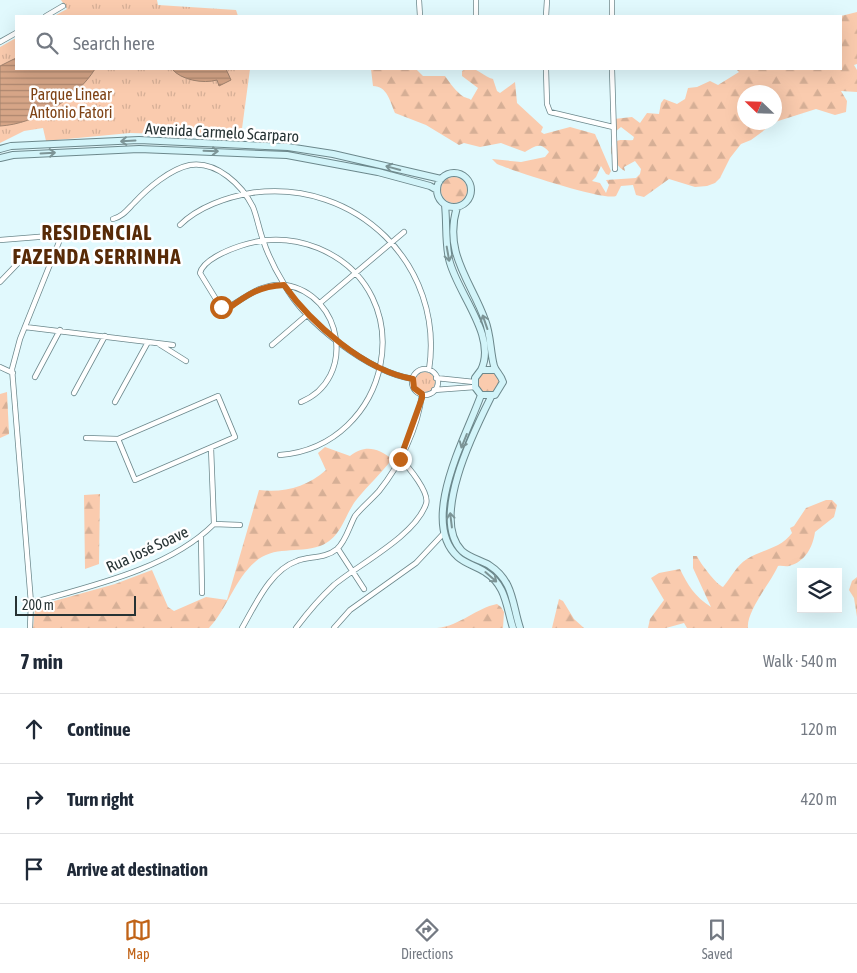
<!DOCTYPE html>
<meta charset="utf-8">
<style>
:root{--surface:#fff;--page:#f6f6f7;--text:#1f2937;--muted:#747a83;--line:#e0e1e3;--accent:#c16317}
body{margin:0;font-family:"Asap Condensed",sans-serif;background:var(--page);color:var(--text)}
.controls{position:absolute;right:15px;bottom:15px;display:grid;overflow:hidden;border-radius:0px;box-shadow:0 5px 20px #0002}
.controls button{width:45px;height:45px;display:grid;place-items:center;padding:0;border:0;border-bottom:1px solid var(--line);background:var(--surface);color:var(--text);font:25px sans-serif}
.compass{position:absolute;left:737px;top:85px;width:45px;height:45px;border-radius:50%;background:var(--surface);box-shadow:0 5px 20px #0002;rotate:293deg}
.scale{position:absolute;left:15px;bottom:12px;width:121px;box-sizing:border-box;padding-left:5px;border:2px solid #273334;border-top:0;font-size:14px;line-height:18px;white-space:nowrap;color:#273334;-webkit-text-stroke:4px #fff;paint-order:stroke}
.stop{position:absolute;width:15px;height:15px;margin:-11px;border:4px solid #c16317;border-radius:50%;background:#fff}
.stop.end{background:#c16317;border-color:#fff;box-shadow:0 1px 5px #0008}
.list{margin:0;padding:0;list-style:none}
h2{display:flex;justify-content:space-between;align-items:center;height:65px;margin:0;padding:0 20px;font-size:21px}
h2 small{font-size:16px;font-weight:400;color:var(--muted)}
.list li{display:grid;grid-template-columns:32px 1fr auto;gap:15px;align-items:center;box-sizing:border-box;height:70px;padding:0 20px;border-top:1px solid var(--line)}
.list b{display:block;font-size:19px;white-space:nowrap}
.list em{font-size:16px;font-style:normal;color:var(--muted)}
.icon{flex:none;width:28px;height:28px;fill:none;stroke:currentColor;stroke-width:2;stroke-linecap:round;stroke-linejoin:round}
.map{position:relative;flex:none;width:857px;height:628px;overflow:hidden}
.search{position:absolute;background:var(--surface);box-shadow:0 5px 20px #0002;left:15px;right:15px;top:15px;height:55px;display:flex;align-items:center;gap:12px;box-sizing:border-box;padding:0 18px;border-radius:0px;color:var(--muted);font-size:19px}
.sheet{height:275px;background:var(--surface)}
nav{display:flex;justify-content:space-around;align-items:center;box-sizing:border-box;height:70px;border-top:1px solid var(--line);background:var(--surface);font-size:14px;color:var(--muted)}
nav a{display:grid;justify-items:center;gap:2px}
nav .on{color:var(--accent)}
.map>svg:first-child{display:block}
</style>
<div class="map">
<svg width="857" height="628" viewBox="0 0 857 628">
<defs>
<pattern id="grass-tufts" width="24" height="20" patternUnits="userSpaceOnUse" patternTransform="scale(1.25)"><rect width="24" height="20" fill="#facbae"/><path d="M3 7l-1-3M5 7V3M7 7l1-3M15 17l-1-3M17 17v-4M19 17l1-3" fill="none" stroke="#d6af96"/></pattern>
<pattern id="forest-firs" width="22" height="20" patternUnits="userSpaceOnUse" patternTransform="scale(1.25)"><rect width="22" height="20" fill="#facbae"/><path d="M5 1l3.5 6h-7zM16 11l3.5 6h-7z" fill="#d6af96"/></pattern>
<pattern id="water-rules" width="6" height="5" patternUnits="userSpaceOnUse" patternTransform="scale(1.25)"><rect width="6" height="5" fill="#d6a587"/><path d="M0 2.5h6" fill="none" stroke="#ae876f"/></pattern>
</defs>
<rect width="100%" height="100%" fill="#e1f9fd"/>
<!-- grass -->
<path fill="url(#grass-tufts)" d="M61 0H157L158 5 236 10 238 16H54L67 9Z
M16 38V69H250L241 136 130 133 46 141 43 128 24 131 0 143V47Z
M415 382a10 10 0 1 1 20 0a10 10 0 1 1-20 0Z"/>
<!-- forest -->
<path fill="url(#forest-firs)" d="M857 12V64L854 65 857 70V92L841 91 847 101 846 112 835 115 816 109 775 122 774 92H744V122L774 123 751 140 741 144 730 158 720 178 715 183 707 186 695 187 669 179 644 197 636 195 633 185 621 186 616 196C604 201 514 171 497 164L492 159 521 162 545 157 549 152C540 141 534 147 525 152L501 143 480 147 464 143 459 145 426 125 395 113C390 101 387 86 373 86L371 69H416L423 76H445C450 83 456 92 464 97 466 98 469 98 471 100L478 88 462 76V71C474 63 482 76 493 79L497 91 500 93 515 82 517 103 543 127 541 132 544 134 570 127 595 134 611 171 609 175 606 174 601 166 596 177 592 181 600 183 606 193 609 185 606 180 636 178 640 174 641 169 635 161 624 167 625 171C617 168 603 147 617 141 620 139 628 141 633 140L634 137 621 127 615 132 614 119 632 117 640 123 647 113 659 114 661 103 664 99 677 104 685 99 688 88 697 87 710 81 718 85 739 72 736 69H841V16Z
M441 190a13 13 0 1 1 26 0a13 13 0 1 1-26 0Z
M477 383a11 11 0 1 1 22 0a11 11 0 1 1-22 0Z
M7 392 9 434 0 438V394Z
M325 447 350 456C365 444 378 448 392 459 381 474 368 485 357 499 344 515 342 538 320 546 297 554 274 545 255 562 235 579 227 609 209 628H33L35 609 40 605 115 584 152 570 168 607 174 611 206 597 227 600 259 490C284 493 307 487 326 470L318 453Z
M100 494 99 564 85 569 84 495Z
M826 500H832L837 505 834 517 815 532C813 547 805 562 789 566 785 567 782 565 778 566 771 582 746 612 748 628H687L684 623 666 628H648L650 619 664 600 651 578 659 573 680 569C687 584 695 597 711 607L693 568V556H697C700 563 716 584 723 587 731 578 736 566 747 559 763 549 780 549 792 533L790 528 794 526 806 508Z
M857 577V617L854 598 849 590 852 581Z
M559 599 563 601 574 619 584 628H552Z
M497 604 501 607 504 612 503 628H437C460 626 476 608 497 604Z"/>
<!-- water -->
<path fill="url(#water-rules)" stroke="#a2836e" d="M16 58V69H95C77 98 36 124 0 126V66Z
M172 69H226L231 80 219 86 217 80C203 84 181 80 172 69Z"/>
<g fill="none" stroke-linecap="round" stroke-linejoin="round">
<!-- street casing -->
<g stroke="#6c888c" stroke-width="6">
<path id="street" d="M419 0 420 16
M476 0V16
M46 16 63 6
M546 16 547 0
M612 16V0
M0 42 16 33
M546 69 547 104 550 112 613 127
M612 69 615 169
M113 219C123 216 127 210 134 203 148 188 170 169 190 165 217 161 242 185 253 207 257 217 259 229 263 240 268 255 276 271 284 284 305 323 369 372 413 379
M180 225C198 207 227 197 251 193 356 178 445 265 429 370
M0 240 50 236 55 237 59 242 20 339 12 369 31 603 30 628
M0 282 24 257
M320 303 404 232
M25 327 173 345
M159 344 186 361
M272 345 307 315
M0 367 13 373
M412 382a13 13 0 1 1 26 0a13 13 0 1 1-26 0Z
M35 377 60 330
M436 378 474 382
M434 390 475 387
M74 393 105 336
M115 402 148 342
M86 438 118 439 218 396 235 437 135 480 118 439
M211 448 214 524
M280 455C391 446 424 292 318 248 292 238 266 237 240 246 228 250 203 260 200 273L222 309C232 310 257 281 285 285 343 294 357 379 301 402
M201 537 202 593
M338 549 364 589
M31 603C91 586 169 569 214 524L240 525
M242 628C255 606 270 570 297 561 309 556 325 559 337 549 346 541 349 527 355 516 362 507 371 500 379 491 400 465 418 428 422 394
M296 628C308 612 320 598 334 585 359 564 415 536 426 504 430 493 409 467 400 459
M334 628 350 610 416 563 444 533"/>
</g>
<!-- secondary casing -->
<g stroke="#6c888c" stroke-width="8">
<path id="secondary" d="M0 149 11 146 139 140 288 147 333 154 441 179
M0 158 13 155 139 149 287 155 378 172 430 186 437 190
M437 190a17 17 0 1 1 34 0a17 17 0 1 1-34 0Z
M445 205C447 223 445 241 449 259 456 292 498 336 481 370
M457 207C443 253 471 281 485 320 491 335 490 351 494 366 496 372 501 375 503 382L495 395H481L475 387V378L481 370H495
M481 395C467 435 418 521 458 557 466 564 476 566 485 572 506 585 506 606 513 628
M491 397C474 431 430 518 462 551 470 558 480 560 489 565 514 581 512 604 520 628"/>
</g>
<!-- street -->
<use href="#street" stroke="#fff" stroke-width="4.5"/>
<!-- secondary -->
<use href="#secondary" stroke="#d2f4f9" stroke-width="6"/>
</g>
<!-- one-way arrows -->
<defs><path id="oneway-shaft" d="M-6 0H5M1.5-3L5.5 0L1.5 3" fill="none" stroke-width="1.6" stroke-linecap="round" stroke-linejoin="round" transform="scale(1.25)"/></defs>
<g stroke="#7c9496">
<use href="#oneway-shaft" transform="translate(128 141) rotate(177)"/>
<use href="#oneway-shaft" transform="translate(211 151) rotate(2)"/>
<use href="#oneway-shaft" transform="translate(48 153) rotate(-3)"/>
<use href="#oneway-shaft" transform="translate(393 168) rotate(-165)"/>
<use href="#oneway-shaft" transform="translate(448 254) rotate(80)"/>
<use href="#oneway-shaft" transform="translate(485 322) rotate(-109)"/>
<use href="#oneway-shaft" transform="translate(464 441) rotate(112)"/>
<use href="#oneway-shaft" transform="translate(451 520) rotate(-97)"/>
<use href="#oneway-shaft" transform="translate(491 577) rotate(41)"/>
</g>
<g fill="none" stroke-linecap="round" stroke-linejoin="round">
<!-- route -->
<path stroke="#c16317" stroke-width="6" d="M221 307 228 309C246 295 260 286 284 285 311 323 365 371 413 379L414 388 422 394V398L400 459"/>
</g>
<g text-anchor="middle" stroke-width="5" stroke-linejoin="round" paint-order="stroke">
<!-- park labels -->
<g font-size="16" fill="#7e4214" stroke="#fff">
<text x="71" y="100">Parque Linear<tspan x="71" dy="18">Antonio Fatori</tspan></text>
</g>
<!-- street labels -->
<g font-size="16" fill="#273334" stroke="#fff">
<text transform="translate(222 132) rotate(3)" y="6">Avenida Carmelo Scarparo</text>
<text transform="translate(147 549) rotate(-25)" y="6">Rua José Soave</text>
</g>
<!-- district labels -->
<g font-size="21" font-weight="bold" letter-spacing="1" fill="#572a07" stroke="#fff">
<text x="97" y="240">RESIDENCIAL<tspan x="97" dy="24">FAZENDA SERRINHA</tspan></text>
</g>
</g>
</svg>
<div class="controls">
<button><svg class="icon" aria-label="layers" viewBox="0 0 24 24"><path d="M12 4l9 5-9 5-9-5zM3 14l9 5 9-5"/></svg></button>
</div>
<svg class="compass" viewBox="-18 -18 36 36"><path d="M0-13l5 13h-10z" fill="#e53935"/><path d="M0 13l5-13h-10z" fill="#747a83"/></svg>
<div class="scale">200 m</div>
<div class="stop" style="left:221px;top:307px"></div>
<div class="stop end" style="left:400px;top:459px"></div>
<div class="search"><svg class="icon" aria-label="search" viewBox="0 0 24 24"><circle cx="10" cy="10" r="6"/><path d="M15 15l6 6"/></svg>Search here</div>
</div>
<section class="sheet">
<h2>7 min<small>Walk · 540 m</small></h2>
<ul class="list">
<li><svg class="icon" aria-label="ahead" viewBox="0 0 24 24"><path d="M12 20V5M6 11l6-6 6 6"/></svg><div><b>Continue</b></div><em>120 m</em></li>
<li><svg class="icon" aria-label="right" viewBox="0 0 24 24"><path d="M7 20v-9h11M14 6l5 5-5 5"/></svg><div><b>Turn right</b></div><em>420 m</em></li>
<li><svg class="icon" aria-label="arrive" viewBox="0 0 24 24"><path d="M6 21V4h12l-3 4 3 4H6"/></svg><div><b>Arrive at destination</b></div></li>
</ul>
</section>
<nav>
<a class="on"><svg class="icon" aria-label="map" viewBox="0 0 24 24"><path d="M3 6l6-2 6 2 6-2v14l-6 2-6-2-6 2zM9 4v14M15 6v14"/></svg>Map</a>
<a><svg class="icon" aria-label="directions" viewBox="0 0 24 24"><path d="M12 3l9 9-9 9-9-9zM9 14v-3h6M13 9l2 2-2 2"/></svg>Directions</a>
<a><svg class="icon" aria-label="saved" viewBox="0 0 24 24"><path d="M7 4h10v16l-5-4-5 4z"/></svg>Saved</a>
</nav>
